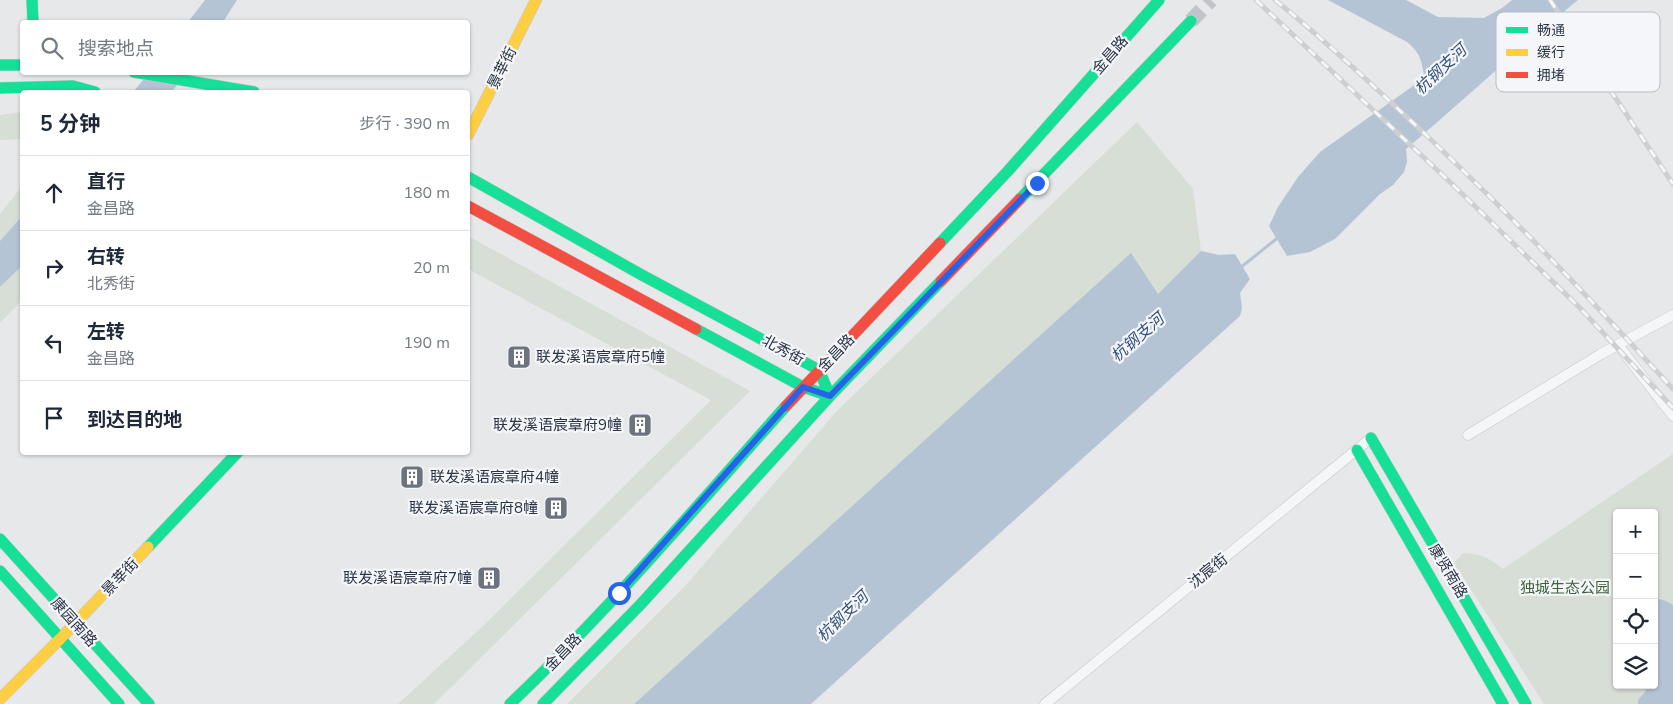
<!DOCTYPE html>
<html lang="zh">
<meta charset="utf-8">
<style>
:root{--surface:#fff;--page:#f6f6f7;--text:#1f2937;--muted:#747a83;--line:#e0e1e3}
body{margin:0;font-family:"Nunito Sans","Noto Sans SC",sans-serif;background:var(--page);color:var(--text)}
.controls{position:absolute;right:15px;bottom:15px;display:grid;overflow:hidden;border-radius:5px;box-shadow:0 1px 4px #0004}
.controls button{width:45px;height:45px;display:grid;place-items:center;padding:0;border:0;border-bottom:1px solid var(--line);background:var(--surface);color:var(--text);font:25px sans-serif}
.stop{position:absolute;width:15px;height:15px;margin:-11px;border:4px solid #2563eb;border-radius:50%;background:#fff}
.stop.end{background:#2563eb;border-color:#fff;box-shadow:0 1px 5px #0008}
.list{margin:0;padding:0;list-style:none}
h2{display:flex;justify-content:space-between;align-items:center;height:65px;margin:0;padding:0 20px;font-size:21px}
h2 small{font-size:16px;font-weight:400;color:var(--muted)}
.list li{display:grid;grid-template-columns:32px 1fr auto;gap:15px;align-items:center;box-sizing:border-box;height:75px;padding:0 20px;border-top:1px solid var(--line)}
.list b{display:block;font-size:19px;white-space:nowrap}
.list p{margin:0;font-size:16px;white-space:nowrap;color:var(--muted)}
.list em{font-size:16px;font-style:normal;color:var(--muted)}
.icon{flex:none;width:28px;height:28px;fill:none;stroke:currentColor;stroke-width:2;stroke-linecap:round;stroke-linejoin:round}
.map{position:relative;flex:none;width:1673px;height:704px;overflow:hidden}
.search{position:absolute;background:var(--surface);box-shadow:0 1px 4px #0004;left:20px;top:20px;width:450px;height:55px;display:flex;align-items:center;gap:12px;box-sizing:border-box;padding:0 18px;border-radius:5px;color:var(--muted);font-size:19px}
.panel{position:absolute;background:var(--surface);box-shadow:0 1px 4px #0004;left:20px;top:90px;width:450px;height:365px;border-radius:5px}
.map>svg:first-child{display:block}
</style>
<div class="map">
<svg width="1673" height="704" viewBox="0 0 1673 704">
<rect width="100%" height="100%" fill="#e6e8ea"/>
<!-- green -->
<path fill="#d6ded6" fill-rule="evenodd" d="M22 112V139L0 140V115Z
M1137 122 1193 189 1201 251 1158 294 1131 254 634 704H567L685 586 837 411Z
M22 186V216L0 241V214Z
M468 236 750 391 434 704H398L482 627 711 400 468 269Z
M22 266V300L0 323V287Z
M1673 454V704H1544L1454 563 1463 553C1481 554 1488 557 1503 569ZM1617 513H1654V685H1617Z"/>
<!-- water -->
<path fill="#b4c4d5" d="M205 0H237L223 22H188Z
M1328 0H1406L1438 17 1484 18 1502 8 1512 0H1578C1519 48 1464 100 1406 149L1407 162 1404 172 1393 185 1380 194 1335 239 1310 252 1287 256 1269 226 1278 207 1298 177 1320 152 1413 86 1424 74C1421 58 1419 52 1407 42Z
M149 73H188L171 92H133Z
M22 216V266L0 287V241Z
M1201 251 1219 255 1235 254 1250 279 1240 293 1242 308 1240 316 811 704H634L1131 253 1158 294Z
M1654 598 1666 601 1673 605V704H1638V700L1646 691 1645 685H1654Z"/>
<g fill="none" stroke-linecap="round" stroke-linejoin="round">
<!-- stream -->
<path stroke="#b4c4d5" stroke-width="3" d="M1240 268 1280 236"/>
<!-- secondary-tunnel -->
<path stroke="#c1c4c9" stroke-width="15" stroke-dasharray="15 8" stroke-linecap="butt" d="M1191 21 1211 0"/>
<!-- street casing -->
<g stroke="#c4c6c8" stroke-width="11">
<path id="street" d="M1618 345 1673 416
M1468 435 1601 354 1673 315
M1045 704 1371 438"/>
</g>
<!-- fast casing -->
<g stroke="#c4c6c8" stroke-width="12">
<path id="fast" d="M32 0 33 22
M0 65H22
M134 72 254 92
M0 88 73 86 95 92
M468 177 640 274 819 370 830 396
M1020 199 1191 21
M940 243 1008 171 1159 0
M696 329 803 387 830 396
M1371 438 1526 704
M1357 450 1503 704
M0 539 149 704
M148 547 238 452
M0 571 119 704
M510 704C608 611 696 507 786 406
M543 704 641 604 830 396 941 281"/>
</g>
<!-- slow casing -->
<g stroke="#c4c6c8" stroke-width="12">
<path id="slow" d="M468 135 536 0
M0 699 60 639 148 547"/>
</g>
<!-- jam casing -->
<g stroke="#c4c6c8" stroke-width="12">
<path id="jam" d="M468 206 696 329
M941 281 1020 199
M786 406 940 243"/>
</g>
<!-- street -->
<use href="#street" stroke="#f5f6f7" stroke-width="10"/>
<!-- fast -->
<use href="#fast" stroke="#16e098" stroke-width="11"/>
<!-- slow -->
<use href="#slow" stroke="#ffcf43" stroke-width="11"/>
<!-- jam -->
<use href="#jam" stroke="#f24e42" stroke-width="11"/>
<!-- rail casing -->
<g stroke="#cecfd2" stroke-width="5">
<path id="rail" d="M1256 0 1451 183 1580 308 1673 408
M1275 0C1318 34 1357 71 1397 108 1494 197 1584 292 1673 389
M1550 0 1673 184"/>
</g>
<!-- rail -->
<use href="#rail" stroke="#f4f6f9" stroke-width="3" stroke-dasharray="9" stroke-linecap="butt"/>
</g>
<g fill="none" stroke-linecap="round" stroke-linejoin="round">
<!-- route -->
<path stroke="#2563eb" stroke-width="6" d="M619 593 803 387 830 396 1037 183"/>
</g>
<!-- icons -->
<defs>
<g id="building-square" transform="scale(1.25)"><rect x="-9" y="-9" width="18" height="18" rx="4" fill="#6c737f" stroke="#f4f6f9"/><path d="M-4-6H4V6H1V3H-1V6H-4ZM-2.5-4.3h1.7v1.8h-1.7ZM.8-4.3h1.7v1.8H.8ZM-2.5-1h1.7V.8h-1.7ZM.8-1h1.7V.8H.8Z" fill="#fff"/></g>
</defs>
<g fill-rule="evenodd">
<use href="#building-square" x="519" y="357"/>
<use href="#building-square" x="640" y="425"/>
<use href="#building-square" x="412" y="477"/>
<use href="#building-square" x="556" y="508"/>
<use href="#building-square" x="489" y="578"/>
</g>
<g text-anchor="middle" stroke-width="4.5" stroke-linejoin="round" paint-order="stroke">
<!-- street labels -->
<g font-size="15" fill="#2b3445" stroke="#f4f6f9">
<text transform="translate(1110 55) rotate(-49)" y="5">金昌路</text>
<text transform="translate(502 68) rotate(-63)" y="5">景莘街</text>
<text transform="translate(783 350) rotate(29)" y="5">北秀街</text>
<text transform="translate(836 353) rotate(-46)" y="5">金昌路</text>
<text transform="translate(1208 571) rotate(-39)" y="5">沈宸街</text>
<text transform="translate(1448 571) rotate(59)" y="5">康贤南路</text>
<text transform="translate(120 577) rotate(-46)" y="5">景莘街</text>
<text transform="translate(74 622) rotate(48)" y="5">康园南路</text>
<text transform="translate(563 652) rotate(-46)" y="5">金昌路</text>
</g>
<!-- poi labels -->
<g font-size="15" fill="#2b3445" stroke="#f4f6f9" text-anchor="end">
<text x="536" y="362" text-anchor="start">联发溪语宸章府5幢</text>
<text x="622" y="430">联发溪语宸章府9幢</text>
<text x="430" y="482" text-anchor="start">联发溪语宸章府4幢</text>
<text x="538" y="513">联发溪语宸章府8幢</text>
<text x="472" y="583">联发溪语宸章府7幢</text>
</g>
<!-- park labels -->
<g font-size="15" fill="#3f6138" stroke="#f4f6f9">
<text x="1565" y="593">独城生态公园</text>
</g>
<!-- water labels -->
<g font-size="16" font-style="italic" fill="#34527a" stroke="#f4f6f9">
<text transform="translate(1440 69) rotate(-43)" y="6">杭钢支河</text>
<text transform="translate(1137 337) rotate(-41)" y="6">杭钢支河</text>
<text transform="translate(842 616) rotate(-44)" y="6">杭钢支河</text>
</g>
</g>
<!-- legend -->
<rect x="1496" y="12" width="164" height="80" rx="8" fill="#f4f6f9" stroke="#b8bcc3" stroke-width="1"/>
<rect x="1506" y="27" width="22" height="6" fill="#16e098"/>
<rect x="1506" y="49" width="22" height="7" fill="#ffcf43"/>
<rect x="1506" y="72" width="22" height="6" fill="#f24e42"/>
<g font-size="14" fill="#2b3445">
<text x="1537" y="35">畅通</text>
<text x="1537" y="57">缓行</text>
<text x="1537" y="80">拥堵</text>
</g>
</svg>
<div class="controls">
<button>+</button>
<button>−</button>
<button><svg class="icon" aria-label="locate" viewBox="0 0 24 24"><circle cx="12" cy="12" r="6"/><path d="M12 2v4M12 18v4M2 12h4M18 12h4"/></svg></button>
<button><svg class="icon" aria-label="layers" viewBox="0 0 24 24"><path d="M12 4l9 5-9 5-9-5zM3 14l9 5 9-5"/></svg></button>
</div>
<div class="stop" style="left:619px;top:593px"></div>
<div class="stop end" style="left:1037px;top:183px"></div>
<div class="search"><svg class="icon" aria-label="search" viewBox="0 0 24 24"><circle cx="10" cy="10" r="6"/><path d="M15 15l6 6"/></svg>搜索地点</div>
<section class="panel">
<h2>5 分钟<small>步行 · 390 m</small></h2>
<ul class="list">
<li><svg class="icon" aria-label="ahead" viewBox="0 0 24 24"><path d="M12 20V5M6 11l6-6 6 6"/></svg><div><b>直行</b><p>金昌路</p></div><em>180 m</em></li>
<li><svg class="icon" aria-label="right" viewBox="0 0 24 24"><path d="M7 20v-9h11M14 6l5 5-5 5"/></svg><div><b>右转</b><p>北秀街</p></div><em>20 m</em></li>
<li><svg class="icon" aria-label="left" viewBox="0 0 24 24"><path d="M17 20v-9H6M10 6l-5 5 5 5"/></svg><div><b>左转</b><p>金昌路</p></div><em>190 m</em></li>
<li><svg class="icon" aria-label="arrive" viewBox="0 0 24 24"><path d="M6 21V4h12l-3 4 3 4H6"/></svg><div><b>到达目的地</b></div></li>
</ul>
</section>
</div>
